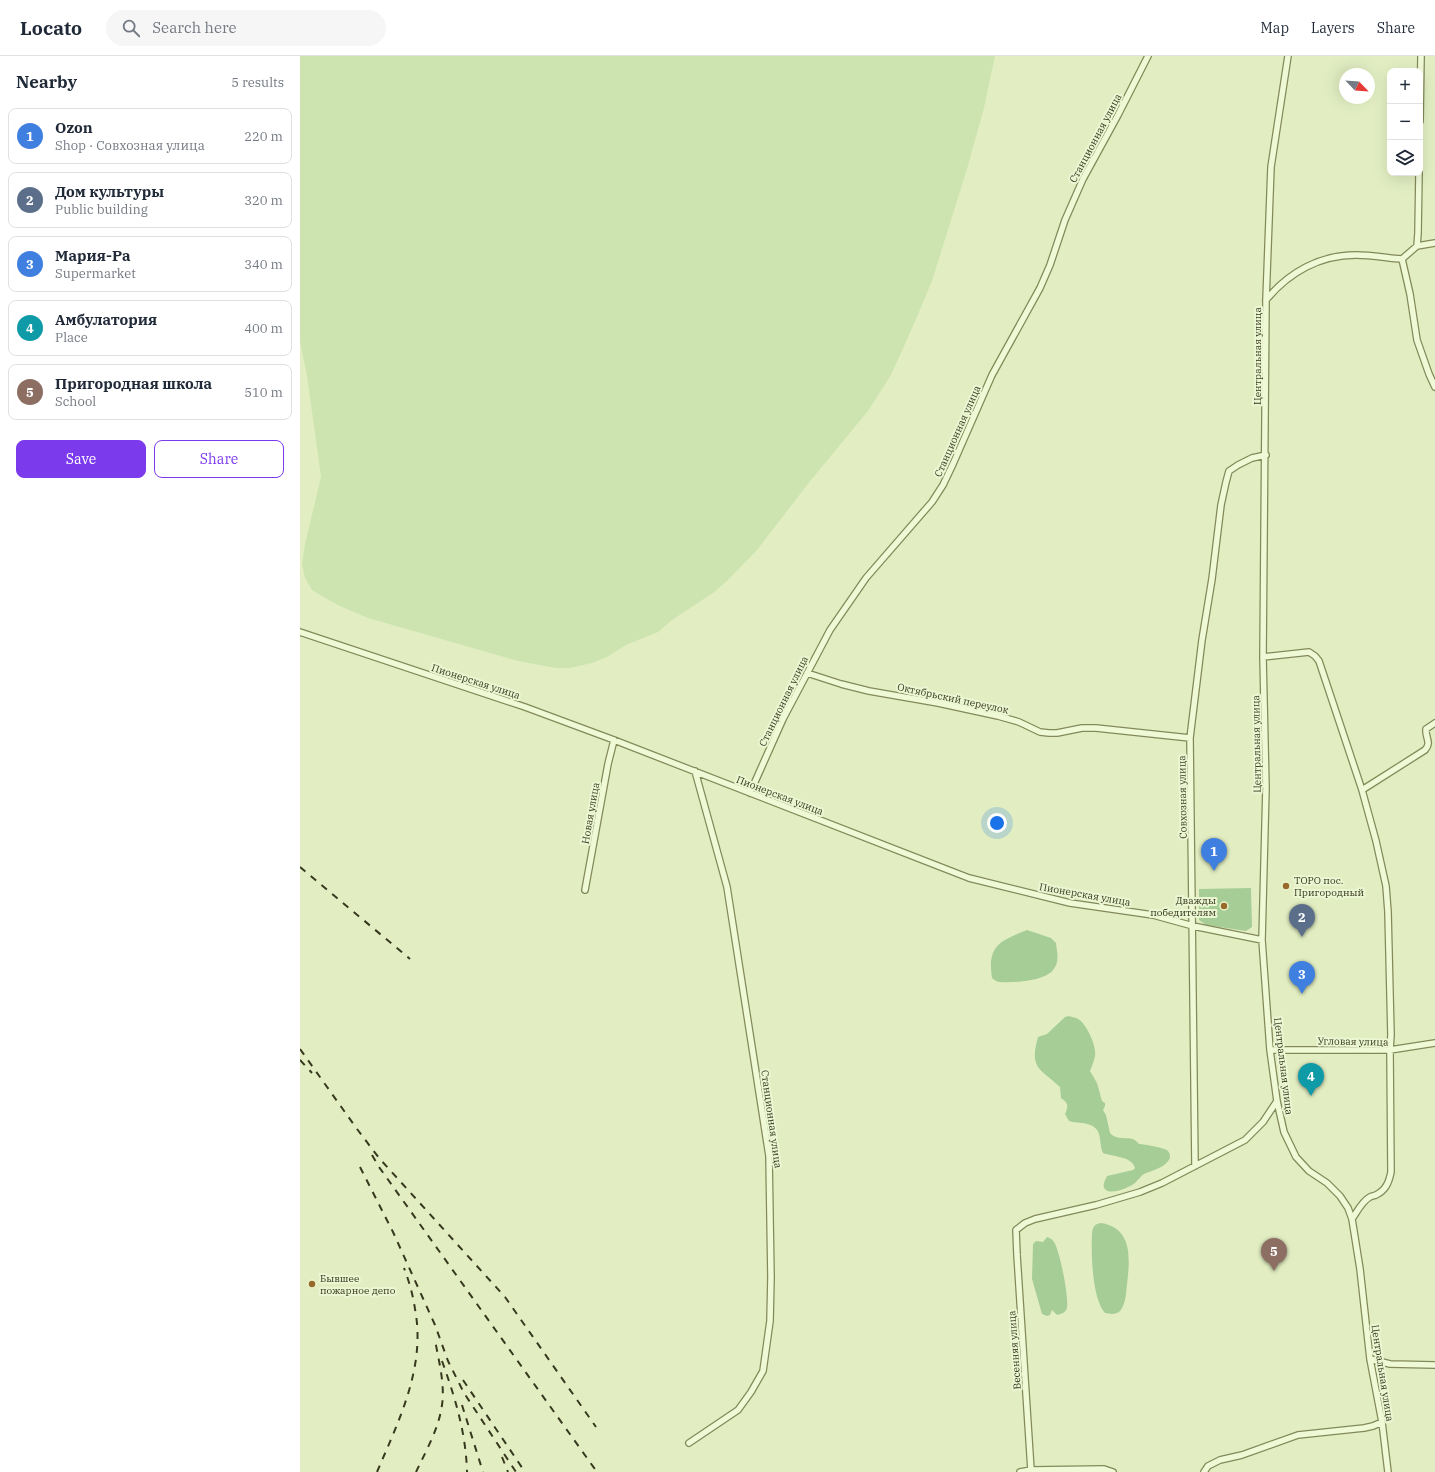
<!DOCTYPE html>
<meta charset="utf-8">
<style>
:root{--surface:#fff;--page:#f6f6f7;--text:#1f2937;--muted:#747a83;--line:#e0e1e3;--accent:#7c3aed}
body{margin:0;font-family:"IBM Plex Serif",serif;background:var(--page);color:var(--text)}
.controls{position:absolute;right:12px;top:12px;display:grid;overflow:hidden;border-radius:8px;box-shadow:0 4px 16px #0002}
.controls button{width:36px;height:36px;display:grid;place-items:center;padding:0;border:0;border-bottom:1px solid var(--line);background:var(--surface);color:var(--text);font:20px sans-serif}
.compass{position:absolute;left:1039px;top:12px;width:36px;height:36px;border-radius:50%;background:var(--surface);box-shadow:0 4px 16px #0002;rotate:115deg}
.you{position:absolute;left:697px;top:767px;width:14px;height:14px;margin:-10px;border:3px solid #fff;border-radius:50%;background:#1a73e8;box-shadow:0 0 0 6px #1a73e833}
.badge{display:grid;place-items:center;width:26px;height:26px;border-radius:50%;background:var(--accent);color:#fff;font-size:13px;font-weight:700}
.pin{position:absolute;translate:-50% -33px;filter:drop-shadow(0 1px 2px #0008)}
.pin::after{content:'';position:absolute;top:21px;width:14px;height:12px;background:inherit;clip-path:polygon(0 0,100% 0,50% 100%)}
.list{margin:0;padding:0;list-style:none}
h2{display:flex;justify-content:space-between;align-items:center;height:52px;margin:0;padding:0 16px;font-size:17px}
h2 small{font-size:13px;font-weight:400;color:var(--muted)}
.list li{display:grid;grid-template-columns:26px 1fr auto;gap:12px;align-items:center;box-sizing:border-box;height:56px;margin:0 8px 8px;padding:0 8px;border:1px solid var(--line);border-radius:8px}
.list b{display:block;font-size:15px;white-space:nowrap}
.list p{margin:0;font-size:13px;white-space:nowrap;color:var(--muted)}
.list em{font-size:13px;font-style:normal;color:var(--muted)}
.actions{display:flex;gap:8px;padding:12px 16px}
.actions a{flex:1;padding:9px 0;border:1px solid var(--accent);border-radius:8px;text-align:center;font-size:14px;color:var(--accent)}
.actions .main{background:var(--accent);color:#fff}
.icon{flex:none;width:22px;height:22px;fill:none;stroke:currentColor;stroke-width:2;stroke-linecap:round;stroke-linejoin:round}
.map{position:relative;flex:none;width:1135px;height:1416px;overflow:hidden}
header{display:flex;align-items:center;gap:24px;box-sizing:border-box;height:56px;padding:0 20px;background:var(--surface);border-bottom:1px solid var(--line)}
header strong{font-size:19px}
nav{display:flex;gap:22px;margin-inline-start:auto;font-size:14px}
.search{width:280px;height:36px;background:var(--page);display:flex;align-items:center;gap:10px;box-sizing:border-box;padding:0 14px;border-radius:22px;color:var(--muted);font-size:15px}
main{display:flex}
aside{flex:1;background:var(--surface)}
.map>svg:first-child{display:block}
</style>
<header>
<strong>Locato</strong>
<div class="search"><svg class="icon" aria-label="search" viewBox="0 0 24 24"><circle cx="10" cy="10" r="6"/><path d="M15 15l6 6"/></svg>Search here</div>
<nav><a>Map</a><a>Layers</a><a>Share</a></nav>
</header>
<main>
<aside>
<h2>Nearby<small>5 results</small></h2>
<ul class="list">
<li><span class="badge" style="background:#3f7fe0">1</span><div><b>Ozon</b><p>Shop · Совхозная улица</p></div><em>220 m</em></li>
<li><span class="badge" style="background:#5c6f8a">2</span><div><b>Дом культуры</b><p>Public building</p></div><em>320 m</em></li>
<li><span class="badge" style="background:#3f7fe0">3</span><div><b>Мария-Ра</b><p>Supermarket</p></div><em>340 m</em></li>
<li><span class="badge" style="background:#0f9aa8">4</span><div><b>Амбулатория</b><p>Place</p></div><em>400 m</em></li>
<li><span class="badge" style="background:#8d6e63">5</span><div><b>Пригородная школа</b><p>School</p></div><em>510 m</em></li>
</ul>
<div class="actions"><a class="main">Save</a><a>Share</a></div>
</aside>
<div class="map">
<svg width="1135" height="1416" viewBox="0 0 1135 1416">
<rect width="100%" height="100%" fill="#e2eec2"/>
<!-- farmland -->
<path fill="#cee4b0" d="M0 0H695L684 52 667 113 632 225 614 268 591 319 568 355 511 424 457 494 427 525 413 537 372 564 358 576 326 589 307 601 292 607 270 612H256L218 605 68 562 42 551 25 542 12 534 5 522 2 508 5 488 21 421 7 320 0 285Z"/>
<!-- green -->
<path fill="#a7cd96" d="M951 832 952 871 946 875 906 869 899 864V833Z
M727 874 751 882 756 887C757 896 760 906 753 914 745 925 713 927 700 926 697 926 694 924 692 922 687 889 700 885 727 874Z
M769 960C771 961 775 961 778 963 786 967 797 990 795 1000 794 1005 792 1010 790 1015L797 1027 802 1045 805 1047V1050L803 1054 806 1059 810 1077C820 1087 831 1077 839 1088 844 1088 866 1092 868 1095 870 1097 870 1100 870 1102 865 1112 853 1114 844 1118 841 1120 838 1124 835 1127 830 1131 812 1139 806 1134 801 1130 805 1125 807 1120L833 1114 835 1112C832 1100 813 1101 803 1097 800 1091 801 1085 799 1078 795 1065 779 1068 769 1065L765 1058C769 1049 768 1047 761 1042L760 1031C740 1012 729 1013 738 981L747 978 765 961Z
M801 1167C833 1172 830 1203 827 1228 826 1237 826 1248 820 1255 816 1259 810 1258 805 1257 792 1243 791 1197 792 1177 793 1171 794 1168 801 1167Z
M747 1181C750 1182 752 1183 754 1186 760 1195 769 1242 767 1252 766 1256 762 1258 757 1259L752 1254 750 1259 747 1260 742 1258 732 1223 733 1188 736 1185 743 1186Z"/>
<g fill="none" stroke-linecap="round" stroke-linejoin="round">
<!-- street casing -->
<g stroke="#838959" stroke-width="8">
<path id="street" d="M988 0 971 111 966 244 963 601 966 732 962 884 970 994 977 1045 984 1076 996 1101 1009 1115 1027 1127 1040 1140 1048 1152 1052 1163 1060 1213 1070 1303 1082 1366 1088 1416
M1120 65 1121 0
M1117 190 1118 177 1119 117
M1102 203 1110 238 1117 284 1129 318 1135 331
M966 244C989 216 1020 199 1056 199 1072 199 1087 202 1102 203L1117 190 1135 187
M0 576 225 651 314 684 669 822 770 847 853 859 893 870 962 884
M963 601 1009 596 1015 600 1019 605 1062 734 1076 785 1086 830 1088 856 1091 979 1090 994 1091 1116C1089 1126 1086 1134 1076 1139 1074 1140 1071 1140 1070 1141 1062 1145 1057 1156 1052 1163
M507 617 541 628 569 635 638 647 698 660 719 666 740 676 749 677H757L782 672H796L890 682
M1062 734 1125 694C1132 686 1125 682 1126 673L1135 667
M450 737 483 663 530 574 566 522 632 446 643 429 653 408 692 319 740 232 750 209 765 164 783 123 818 59 848 0
M285 834 308 708 314 684
M970 994H1090L1135 987
M895 1110 890 682 902 584 912 523 921 449 926 426 929 415 938 409 952 402 966 399
M1070 1303 1090 1308 1135 1309
M389 1387 438 1354 451 1336 463 1315 470 1265 471 1221 469 1100 427 831 395 715
M731 1414 717 1199 716 1174 725 1167 735 1163 796 1149 840 1136 862 1127 945 1084 963 1066 977 1045
M720 1416 731 1414 804 1413 813 1416
M904 1416 908 1410 920 1404 942 1399 998 1379 1064 1372 1073 1370 1082 1366"/>
</g>
<!-- street -->
<use href="#street" stroke="#eff9d6" stroke-width="5.5"/>
<!-- rail -->
<path stroke="#37381e" stroke-width="2" stroke-dasharray="7 7" stroke-linecap="butt" d="M0 811 110 903
M0 993 57 1073 79 1102 205 1241 296 1371
M0 1004 12 1017
M72 1099 79 1111 297 1416
M60 1111 93 1176 135 1269 148 1305 164 1337 216 1416
M142 1305C155 1341 166 1377 167 1416
M163 1324 225 1416
M162 1349 183 1416
M202 1401 208 1416
M77 1416C99 1364 126 1311 115 1253 113 1239 109 1225 104 1212
M116 1416C126 1395 139 1372 142 1349 145 1328 139 1306 135 1284"/>
</g>
<!-- markers -->
<g fill="#986929" stroke="#ebf6d2" stroke-width="1.5">
<circle cx="986" cy="830" r="4"/>
<circle cx="924" cy="850" r="4"/>
<circle cx="12" cy="1228" r="4"/>
</g>
<g text-anchor="middle" stroke-width="4" stroke-linejoin="round" paint-order="stroke">
<!-- street labels -->
<g font-size="10" fill="#37381e" stroke="#ebf6d2">
<text transform="translate(795 82) rotate(-62)" y="4">Станционная улица</text>
<text transform="translate(957 300) rotate(-90)" y="4">Центральная улица</text>
<text transform="translate(657 375) rotate(-66)" y="4">Станционная улица</text>
<text transform="translate(176 625) rotate(18)" y="4">Пионерская улица</text>
<text transform="translate(653 642) rotate(12)" y="4">Октябрьский переулок</text>
<text transform="translate(483 645) rotate(-64)" y="4">Станционная улица</text>
<text transform="translate(956 688) rotate(-91)" y="4">Центральная улица</text>
<text transform="translate(480 739) rotate(21)" y="4">Пионерская улица</text>
<text transform="translate(882 741) rotate(-91)" y="4">Совхозная улица</text>
<text transform="translate(290 757) rotate(-80)" y="4">Новая улица</text>
<text transform="translate(785 838) rotate(10)" y="4">Пионерская улица</text>
<text transform="translate(1053 985) rotate(1)" y="4">Угловая улица</text>
<text transform="translate(984 1010) rotate(83)" y="4">Центральная улица</text>
<text transform="translate(472 1063) rotate(82)" y="4">Станционная улица</text>
<text transform="translate(714 1294) rotate(-94)" y="4">Весенняя улица</text>
<text transform="translate(1083 1317) rotate(81)" y="4">Центральная улица</text>
</g>
<!-- poi labels -->
<g font-size="10" fill="#37381e" stroke="#ebf6d2" text-anchor="start">
<text x="994" y="828">ТОРО пос.<tspan x="994" dy="12">Пригородный</tspan></text>
<text x="916" y="848" text-anchor="end">Дважды<tspan x="916" dy="12">победителям</tspan></text>
<text x="20" y="1226">Бывшее<tspan x="20" dy="12">пожарное депо</tspan></text>
</g>
</g>
</svg>
<div class="controls">
<button>+</button>
<button>−</button>
<button><svg class="icon" aria-label="layers" viewBox="0 0 24 24"><path d="M12 4l9 5-9 5-9-5zM3 14l9 5 9-5"/></svg></button>
</div>
<svg class="compass" viewBox="-18 -18 36 36"><path d="M0-13l5 13h-10z" fill="#e53935"/><path d="M0 13l5-13h-10z" fill="#747a83"/></svg>
<div class="you"></div>
<div class="pin badge" style="left:914px;top:815px;background:#3f7fe0">1</div>
<div class="pin badge" style="left:1002px;top:881px;background:#5c6f8a">2</div>
<div class="pin badge" style="left:1002px;top:938px;background:#3f7fe0">3</div>
<div class="pin badge" style="left:1011px;top:1040px;background:#0f9aa8">4</div>
<div class="pin badge" style="left:974px;top:1215px;background:#8d6e63">5</div>
</div>
</main>
